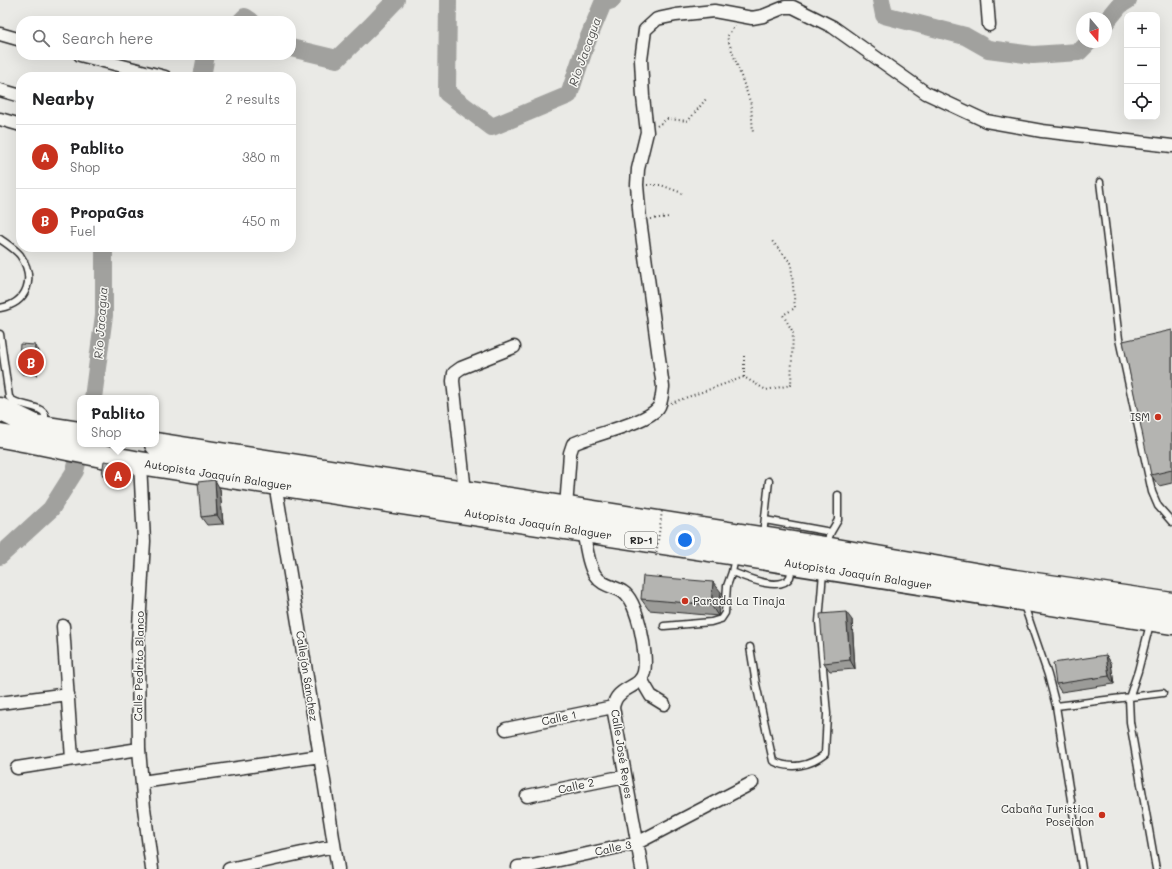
<!DOCTYPE html>
<meta charset="utf-8">
<style>
:root{--surface:#fff;--page:#f6f6f6;--text:#202124;--muted:#757577;--line:#e0e0e0;--accent:#c8321e}
body{margin:0;font-family:Mali,sans-serif;background:var(--page);color:var(--text)}
.controls{position:absolute;right:12px;top:12px;display:grid;overflow:hidden;border-radius:8px;box-shadow:0 4px 16px #0002}
.controls button{width:36px;height:36px;display:grid;place-items:center;padding:0;border:0;border-bottom:1px solid var(--line);background:var(--surface);color:var(--text);font:20px sans-serif}
.compass{position:absolute;left:1076px;top:12px;width:36px;height:36px;border-radius:50%;background:var(--surface);box-shadow:0 4px 16px #0002;rotate:161deg}
.you{position:absolute;left:685px;top:540px;width:14px;height:14px;margin:-10px;border:3px solid #fff;border-radius:50%;background:#1a73e8;box-shadow:0 0 0 6px #1a73e833}
.badge{display:grid;place-items:center;width:26px;height:26px;border-radius:50%;background:var(--accent);color:#fff;font-size:13px;font-weight:700}
.pin{position:absolute;translate:-50% -50%;border:2px solid #fff;box-shadow:0 1px 4px #0006}
.popup{position:absolute;left:77px;top:395px;width:82px;height:52px;box-sizing:border-box;display:grid;place-content:center;border-radius:8px;background:var(--surface);filter:drop-shadow(0 1px 3px #0005);font-size:13px;white-space:nowrap;color:var(--muted)}
.popup b{font-size:15px;color:var(--text)}
.popup::after{content:'';position:absolute;left:50%;top:100%;margin-left:-8px;border:8px solid transparent;border-top-color:var(--surface)}
.list{margin:0;padding:0;list-style:none}
h2{display:flex;justify-content:space-between;align-items:center;height:52px;margin:0;padding:0 16px;font-size:17px}
h2 small{font-size:13px;font-weight:400;color:var(--muted)}
.list li{display:grid;grid-template-columns:26px 1fr auto;gap:12px;align-items:center;box-sizing:border-box;height:64px;padding:0 16px;border-top:1px solid var(--line)}
.list b{display:block;font-size:15px;white-space:nowrap}
.list p{margin:0;font-size:13px;white-space:nowrap;color:var(--muted)}
.list em{font-size:13px;font-style:normal;color:var(--muted)}
.icon{flex:none;width:22px;height:22px;fill:none;stroke:currentColor;stroke-width:2;stroke-linecap:round;stroke-linejoin:round}
.map{position:relative;flex:none;width:1172px;height:869px;overflow:hidden}
.search{position:absolute;background:var(--surface);box-shadow:0 4px 16px #0002;left:16px;top:16px;width:280px;height:44px;display:flex;align-items:center;gap:10px;box-sizing:border-box;padding:0 14px;border-radius:16px;color:var(--muted);font-size:15px}
.panel{position:absolute;background:var(--surface);box-shadow:0 4px 16px #0002;left:16px;top:72px;width:280px;height:180px;border-radius:16px}
.map>svg:first-child{display:block}
</style>
<div class="map">
<svg width="1172" height="869" viewBox="0 0 1172 869">
<rect width="100%" height="100%" fill="#eaeae6"/>
<filter id="ink" filterUnits="userSpaceOnUse"><feTurbulence type="fractalNoise" baseFrequency=".025" numOctaves="2"/><feDisplacementMap in="SourceGraphic" scale="8" xChannelSelector="R" yChannelSelector="G"/><feConvolveMatrix kernelMatrix="1 2 1 2 8 2 1 2 1" color-interpolation-filters="sRGB"/></filter>
<g filter="url(#ink)">
<g fill="none" stroke-linecap="round" stroke-linejoin="round">
<!-- river -->
<path stroke="#a1a19e" stroke-width="18" d="M448 0 447 93 492 127 569 95 586 44 603 3 612 0
M881 0 884 15 965 36 988 49 1033 55 1079 52 1089 42
M241 21 245 17 251 21
M1106 22 1120 5 1128 0
M291 48 337 59 371 26 396 0
M202 77 206 55
M93 398 104 315V247
M0 556 51 509 75 471 82 444"/>
<!-- service casing -->
<g stroke="#2b2b2b" stroke-width="9">
<path id="service" d="M1100 182 1119 339 1152 492 1158 506 1172 522
M0 239C7 244 15 249 20 255 36 278 28 303 0 308
M0 334 9 397C16 407 41 404 45 415 45 417 45 422 45 425
M765 520 831 532
M763 535 769 481
M826 544 831 532 838 520V495
M735 558 732 572C745 577 781 593 790 577L792 567
M1024 605 1048 675 1056 706 1082 869
M1150 624 1138 671 1129 698 1130 722 1134 745 1156 869
M664 626 711 622 721 619 725 613 727 586 732 572
M750 647 756 684 773 761C791 770 810 766 825 754L827 714 819 622 823 572
M1056 706 1163 693"/>
</g>
<!-- minor casing -->
<g stroke="#2b2b2b" stroke-width="15">
<path id="minor" d="M987 0 989 25
M0 34 21 40
M80 55 165 77
M0 90 21 96
M0 119 21 125
M140 463 144 541 138 644 139 749 144 808 152 869
M275 483 320 756 338 869
M465 492 453 381 454 373 461 368 514 347
M566 508 570 453 573 444C593 434 645 424 658 408 662 403 662 393 663 387L640 220 637 185 638 169 647 132 643 97 641 60 645 30 657 19 676 15 714 11 752 18 763 16 785 7H793L833 27 926 93 986 121 1042 131 1172 146
M583 531C586 544 588 565 595 575 602 586 614 586 623 592 638 601 648 657 644 672 641 686 626 686 618 696 615 699 614 703 613 707L642 869
M63 626 72 759
M641 679 651 696 664 704
M0 703 68 694
M506 729 613 707
M17 768 139 749
M142 782 320 756
M527 796 625 776
M518 867 532 866 637 843 752 783
M229 869 334 846"/>
</g>
<!-- motorway casing -->
<g stroke="#2b2b2b" stroke-width="25">
<path id="motorway" d="M0 409 35 426
M29 425 80 433
M0 436C47 444 93 455 140 463L735 554 1172 623
M156 444 825 548 1015 581 1172 604"/>
</g>
<!-- path -->
<path stroke="#2b2b2b" stroke-width="2" stroke-dasharray="1 3" stroke-linecap="butt" d="M735 25 727 37 751 104 753 133
M657 126 667 119 688 121 706 99
M647 185H661L682 193
M651 219 669 217
M744 356V377
M671 403 744 377 766 390 791 385 793 332 783 315 795 308 791 263 772 241"/>
<!-- service -->
<use href="#service" stroke="#f6f6f2" stroke-width="6"/>
<!-- minor -->
<use href="#minor" stroke="#f6f6f2" stroke-width="12"/>
<!-- motorway -->
<use href="#motorway" stroke="#f6f6f2" stroke-width="22"/>
<!-- path-bridge -->
<path stroke="#2b2b2b" stroke-width="2" stroke-dasharray="1 3" stroke-linecap="butt" d="M656 556 662 511"/>
</g>
<!-- wall -->
<path fill="#9b9b98" stroke="#2b2b2b" d="M1172 330V483L1159 486 1151 475Z
M35 345 39 351 37 375 22 374 18 369Z
M126 464 130 470 128 483 106 480 102 474Z
M220 489 223 524 207 525 201 517Z
M721 592 718 616 649 610 641 599Z
M852 620 855 669 830 671 824 663Z
M1106 655 1111 663 1114 684 1061 692 1056 684Z"/>
<!-- shaded-wall -->
<path fill="#7e7e7c" stroke="#2b2b2b" d="M35 345 39 351 37 375 33 370Z
M126 464 130 470 128 483 124 478Z
M215 480 220 489 223 524 217 515Z
M713 582 721 592 718 616 711 605Z
M846 612 852 620 855 669 850 660Z
M1106 655 1111 663 1114 684 1109 676Z"/>
<!-- building -->
<path fill="#b4b4b1" stroke="#2b2b2b" d="M1172 330V470L1151 475 1123 341Z
M20 344 35 345 33 370 18 369Z
M104 461 126 464 124 478 102 474Z
M215 480 217 515 201 517 198 482Z
M643 576 713 582 711 605 641 599Z
M846 612 850 660 824 663 820 614Z
M1106 655 1109 676 1056 684 1053 663Z"/>
</g>
<!-- markers -->
<g fill="#c8321e" stroke="#f6f6f2" stroke-width="1.5">
<circle cx="1158" cy="417" r="4"/>
<circle cx="685" cy="601" r="4"/>
<circle cx="1102" cy="815" r="4"/>
</g>
<g text-anchor="middle" stroke-width="3" stroke-linejoin="round" paint-order="stroke">
<!-- shield labels -->
<rect fill="#f6f6f2" stroke="#686867" stroke-width="1" x="625" y="532" width="32" height="16" rx="3"/>
<g font-size="10" font-weight="bold" fill="#2b2b2b">
<text x="641" y="544">RD-1</text>
</g>
<!-- poi labels -->
<g font-size="11" fill="#2b2b2b" stroke="#f6f6f2" text-anchor="end">
<text x="1150" y="421">ISM</text>
<text x="693" y="605" text-anchor="start">Parada La Tinaja</text>
<text x="1094" y="813">Cabaña Turística<tspan x="1094" dy="13">Poseidon</tspan></text>
</g>
<!-- street labels -->
<g font-size="11" fill="#2b2b2b" stroke="#f6f6f2">
<text transform="translate(218 475) rotate(9)" y="4">Autopista Joaquín Balaguer</text>
<text transform="translate(538 524) rotate(9)" y="4">Autopista Joaquín Balaguer</text>
<text transform="translate(858 574) rotate(9)" y="4">Autopista Joaquín Balaguer</text>
<text transform="translate(139 666) rotate(-89)" y="4">Calle Pedrito Blanco</text>
<text transform="translate(307 676) rotate(81)" y="4">Callejón Sánchez</text>
<text transform="translate(559 718) rotate(-12)" y="4">Calle 1</text>
<text transform="translate(622 754) rotate(81)" y="4">Calle José Reyes</text>
<text transform="translate(576 786) rotate(-12)" y="4">Calle 2</text>
<text transform="translate(613 848) rotate(-12)" y="4">Calle 3</text>
</g>
<!-- water labels -->
<g font-size="12" font-style="italic" fill="#545453" stroke="#f6f6f2">
<text transform="translate(585 52) rotate(-70)" y="4">Río Jacagua</text>
<text transform="translate(101 323) rotate(-86)" y="4">Río Jacagua</text>
</g>
</g>
</svg>
<div class="controls">
<button>+</button>
<button>−</button>
<button><svg class="icon" aria-label="locate" viewBox="0 0 24 24"><circle cx="12" cy="12" r="6"/><path d="M12 2v4M12 18v4M2 12h4M18 12h4"/></svg></button>
</div>
<svg class="compass" viewBox="-18 -18 36 36"><path d="M0-13l5 13h-10z" fill="#e53935"/><path d="M0 13l5-13h-10z" fill="#757577"/></svg>
<div class="you"></div>
<div class="pin badge" style="left:118px;top:475px">A</div>
<div class="popup"><b>Pablito</b>Shop</div>
<div class="pin badge" style="left:31px;top:362px">B</div>
<div class="search"><svg class="icon" aria-label="search" viewBox="0 0 24 24"><circle cx="10" cy="10" r="6"/><path d="M15 15l6 6"/></svg>Search here</div>
<section class="panel">
<h2>Nearby<small>2 results</small></h2>
<ul class="list">
<li><span class="badge">A</span><div><b>Pablito</b><p>Shop</p></div><em>380 m</em></li>
<li><span class="badge">B</span><div><b>PropaGas</b><p>Fuel</p></div><em>450 m</em></li>
</ul>
</section>
</div>
